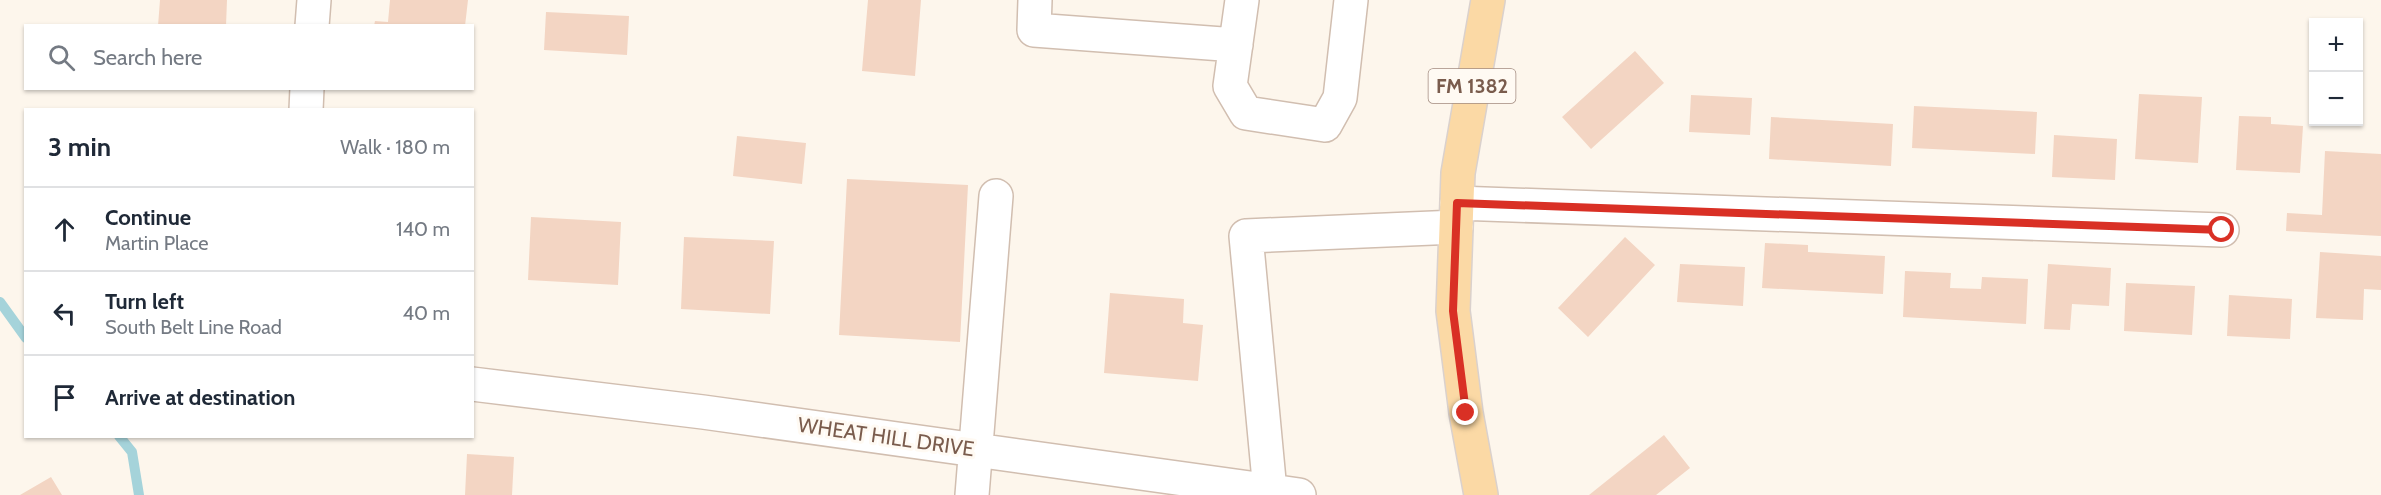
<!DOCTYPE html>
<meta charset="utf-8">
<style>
:root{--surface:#fff;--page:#f6f6f7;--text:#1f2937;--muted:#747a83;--line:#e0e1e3}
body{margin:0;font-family:Cabin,sans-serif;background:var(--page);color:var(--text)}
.controls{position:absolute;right:18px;top:18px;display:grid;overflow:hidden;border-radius:0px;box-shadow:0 2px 4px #0004}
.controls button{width:54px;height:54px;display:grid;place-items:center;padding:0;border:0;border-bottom:2px solid var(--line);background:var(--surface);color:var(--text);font:30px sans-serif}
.stop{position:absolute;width:18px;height:18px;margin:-14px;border:4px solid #d93025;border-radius:50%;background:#fff}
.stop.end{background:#d93025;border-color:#fff;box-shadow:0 2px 6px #0008}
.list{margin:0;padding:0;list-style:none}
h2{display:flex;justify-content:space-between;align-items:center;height:78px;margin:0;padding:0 24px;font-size:26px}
h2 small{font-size:20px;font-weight:400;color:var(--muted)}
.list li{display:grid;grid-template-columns:39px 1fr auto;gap:18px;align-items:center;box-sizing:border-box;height:84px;padding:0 24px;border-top:2px solid var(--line)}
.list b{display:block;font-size:22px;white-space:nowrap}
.list p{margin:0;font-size:20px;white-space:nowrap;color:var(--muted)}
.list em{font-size:20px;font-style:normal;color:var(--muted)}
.icon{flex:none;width:33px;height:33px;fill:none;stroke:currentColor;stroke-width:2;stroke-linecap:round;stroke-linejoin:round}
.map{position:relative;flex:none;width:2381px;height:495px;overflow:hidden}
.search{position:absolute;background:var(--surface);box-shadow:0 2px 4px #0004;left:24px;top:24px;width:450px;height:66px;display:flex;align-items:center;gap:15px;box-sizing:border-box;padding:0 21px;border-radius:0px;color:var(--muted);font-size:22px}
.panel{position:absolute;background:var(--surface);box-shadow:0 2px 4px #0004;left:24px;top:108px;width:450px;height:330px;border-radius:0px}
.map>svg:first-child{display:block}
</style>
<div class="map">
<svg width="2381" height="495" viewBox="0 0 2381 495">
<rect width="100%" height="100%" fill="#fdf6ec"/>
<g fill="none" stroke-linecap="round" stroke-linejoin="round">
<!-- stream -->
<path stroke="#a5d3da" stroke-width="10" d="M0 302 26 338
M119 436 132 452 139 495"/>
</g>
<!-- building -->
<path fill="#f3d5c3" d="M160 0H227L226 26H158Z
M390 0H468L465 26H374L375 21 388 22Z
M868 0H921L915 76 862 71Z
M546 12 629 16 627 55 544 50Z
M1635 51 1664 83 1591 149 1562 117Z
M2139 94 2202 97 2198 163 2135 159Z
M1691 95 1752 98 1750 135 1689 132Z
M1914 106 2037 112 2035 154 1912 148Z
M2239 116 2271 117V124L2303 126 2300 173 2236 170Z
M1771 117 1893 124 1891 166 1769 159Z
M2054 135 2117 139 2115 180 2052 177Z
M737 136 806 143 802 184 733 176Z
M2325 151 2381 154V236L2286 231 2287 213 2322 215Z
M847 179 968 185 960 342 839 335Z
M531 217 621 222 618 285 528 280Z
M684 237 774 241 770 314 681 309Z
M1625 237 1655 265 1588 337 1558 308Z
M1765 243 1808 245V252L1885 256 1883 294 1762 288Z
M2320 252 2381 256V290L2364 289 2363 320 2316 318Z
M1680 264 1745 267 1743 306 1677 302Z
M2048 264 2111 268 2109 306 2072 304 2070 330 2044 329Z
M1905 271 1951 273 1950 288 1981 289 1982 277 2028 279 2026 324 1903 317Z
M2126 283 2195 286 2192 335 2124 331Z
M1110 293 1184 299 1183 323 1203 325 1198 381 1104 373Z
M2229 295 2292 299 2290 339 2227 336Z
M1664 435 1690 468 1656 495H1589Z
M467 454 514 457 512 495H465Z
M51 477 62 495H20Z"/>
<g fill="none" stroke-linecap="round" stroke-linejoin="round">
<!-- minor casing -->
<g stroke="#d1beb0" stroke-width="36">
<path id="minor" d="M1035 0 1034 30 1236 45
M1242 0 1230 86 1246 113 1325 125 1340 98 1351 0
M312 26 314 0
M306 110 307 88
M1457 203 2222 230
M472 384 703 412 1299 495
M1270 491 1246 236 1456 227
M972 495 996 196"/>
</g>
<!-- major casing -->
<g stroke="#dad1cd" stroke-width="36">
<path id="major" d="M1481 495 1466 413 1453 311 1458 173 1488 0"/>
</g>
<!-- minor -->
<use href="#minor" stroke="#fff" stroke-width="33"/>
<!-- major -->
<use href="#major" stroke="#fbd9a5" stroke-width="33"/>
</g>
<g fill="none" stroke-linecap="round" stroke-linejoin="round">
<!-- route -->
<path stroke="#d93025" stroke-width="8" d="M1466 413 1453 311 1457 203 2222 230"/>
</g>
<g text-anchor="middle" stroke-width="6" stroke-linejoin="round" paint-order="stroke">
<!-- shield labels -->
<rect fill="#fffaf3" stroke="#a28b7f" stroke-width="1.5" x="1428.5" y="69" width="87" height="34" rx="4.5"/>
<g font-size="20" font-weight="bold" fill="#7a5c4d">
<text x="1472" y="93">FM 1382</text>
</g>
<!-- street labels -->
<g font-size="21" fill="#7a5c4d" stroke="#fffaf3">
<text transform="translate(886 437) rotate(8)" y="7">WHEAT HILL DRIVE</text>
</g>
</g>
</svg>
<div class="controls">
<button>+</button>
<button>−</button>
</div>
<div class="stop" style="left:2222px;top:230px"></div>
<div class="stop end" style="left:1466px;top:413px"></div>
<div class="search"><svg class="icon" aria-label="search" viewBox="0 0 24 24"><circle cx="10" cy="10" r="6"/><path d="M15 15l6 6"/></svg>Search here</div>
<section class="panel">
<h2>3 min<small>Walk · 180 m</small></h2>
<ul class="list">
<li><svg class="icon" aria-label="ahead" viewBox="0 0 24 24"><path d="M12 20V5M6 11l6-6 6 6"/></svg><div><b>Continue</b><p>Martin Place</p></div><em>140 m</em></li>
<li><svg class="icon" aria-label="left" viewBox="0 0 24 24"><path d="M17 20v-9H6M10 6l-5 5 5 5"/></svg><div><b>Turn left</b><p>South Belt Line Road</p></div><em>40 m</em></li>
<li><svg class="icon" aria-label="arrive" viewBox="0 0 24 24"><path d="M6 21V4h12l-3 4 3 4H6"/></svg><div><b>Arrive at destination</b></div></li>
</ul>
</section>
</div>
